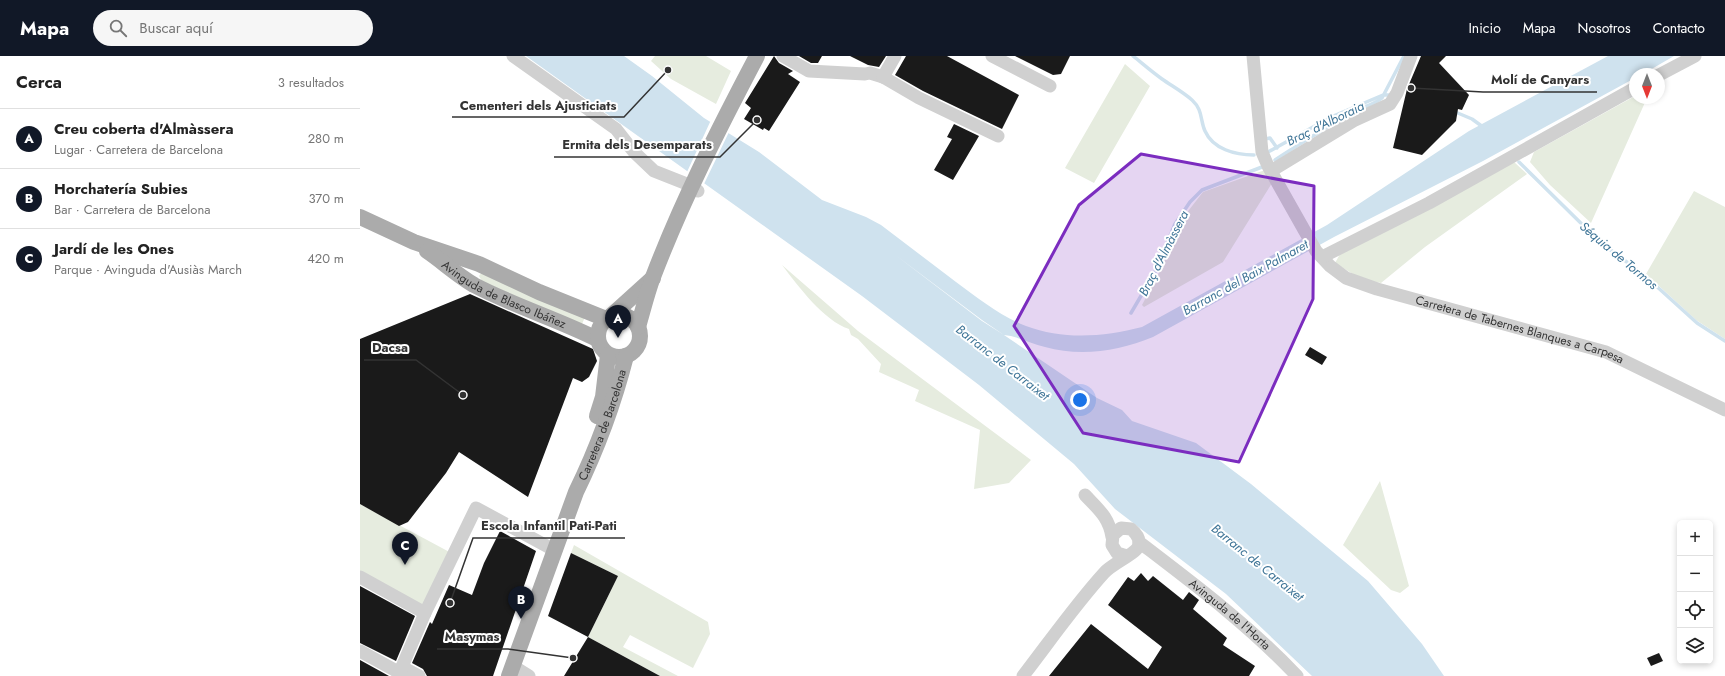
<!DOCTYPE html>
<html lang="es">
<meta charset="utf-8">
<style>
:root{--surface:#fff;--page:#f6f6f6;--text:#222;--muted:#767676;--line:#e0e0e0;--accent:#111827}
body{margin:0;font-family:Jost,sans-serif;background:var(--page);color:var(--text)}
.controls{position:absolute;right:12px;bottom:12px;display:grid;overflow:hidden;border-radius:6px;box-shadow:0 2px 6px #0003}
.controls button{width:36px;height:36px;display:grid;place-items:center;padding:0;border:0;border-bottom:1px solid var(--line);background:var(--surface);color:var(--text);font:20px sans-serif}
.compass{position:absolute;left:1269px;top:12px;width:36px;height:36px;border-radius:50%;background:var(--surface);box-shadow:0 2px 6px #0003;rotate:180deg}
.you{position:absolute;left:720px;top:344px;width:14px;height:14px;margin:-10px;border:3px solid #fff;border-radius:50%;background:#1a73e8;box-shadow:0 0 0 6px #1a73e833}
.badge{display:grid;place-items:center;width:26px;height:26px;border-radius:50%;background:var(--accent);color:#fff;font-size:13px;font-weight:700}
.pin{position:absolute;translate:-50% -33px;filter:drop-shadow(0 1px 2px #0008)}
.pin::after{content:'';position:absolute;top:21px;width:14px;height:12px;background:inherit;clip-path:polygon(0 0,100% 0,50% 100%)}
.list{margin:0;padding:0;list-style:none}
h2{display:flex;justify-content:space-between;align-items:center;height:52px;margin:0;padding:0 16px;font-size:17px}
h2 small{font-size:13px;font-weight:400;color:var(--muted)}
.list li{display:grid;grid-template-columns:26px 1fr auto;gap:12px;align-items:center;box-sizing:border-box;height:60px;padding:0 16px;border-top:1px solid var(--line)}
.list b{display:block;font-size:15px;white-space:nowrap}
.list p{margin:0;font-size:13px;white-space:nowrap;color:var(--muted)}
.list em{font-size:13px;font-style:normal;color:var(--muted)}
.icon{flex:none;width:22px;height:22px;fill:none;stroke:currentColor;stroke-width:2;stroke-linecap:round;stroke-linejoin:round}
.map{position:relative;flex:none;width:1365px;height:620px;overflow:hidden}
header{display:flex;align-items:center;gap:24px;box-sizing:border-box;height:56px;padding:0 20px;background:var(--accent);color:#fff}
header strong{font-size:19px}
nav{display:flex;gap:22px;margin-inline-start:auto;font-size:14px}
.search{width:280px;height:36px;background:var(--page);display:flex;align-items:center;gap:10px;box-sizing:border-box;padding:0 14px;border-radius:22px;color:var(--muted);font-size:15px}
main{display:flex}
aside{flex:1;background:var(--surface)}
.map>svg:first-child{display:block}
</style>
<header>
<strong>Mapa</strong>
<div class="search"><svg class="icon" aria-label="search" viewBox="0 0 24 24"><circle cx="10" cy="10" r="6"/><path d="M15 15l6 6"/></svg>Buscar aquí</div>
<nav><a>Inicio</a><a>Mapa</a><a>Nosotros</a><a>Contacto</a></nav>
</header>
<main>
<aside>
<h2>Cerca<small>3 resultados</small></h2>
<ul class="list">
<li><span class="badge">A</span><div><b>Creu coberta d'Almàssera</b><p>Lugar · Carretera de Barcelona</p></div><em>280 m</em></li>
<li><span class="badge">B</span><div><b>Horchatería Subies</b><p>Bar · Carretera de Barcelona</p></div><em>370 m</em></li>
<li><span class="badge">C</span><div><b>Jardí de les Ones</b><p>Parque · Avinguda d'Ausiàs March</p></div><em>420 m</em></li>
</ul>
</aside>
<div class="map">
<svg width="1365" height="620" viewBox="0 0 1365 620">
<rect width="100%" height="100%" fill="#fff"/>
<!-- green -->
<path fill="#e6ecdf" d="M295 0H346L371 15 356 48 311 23 291 5Z
M765 8 790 30 734 127 705 112Z
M1275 40V42H1287L1231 167 1190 129 1170 106 1174 96Z
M1154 106 1167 118 1065 191 1021 227 1001 223 975 207 980 198Z
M905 114 912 127 863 206 784 251 782 249 804 207 815 172 843 136Z
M1334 135 1365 151V283L1336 264 1286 218Z
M422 209 498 275 671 404 649 427 614 433 620 374 555 345 559 334 519 316 521 308 498 283 491 279 489 273C464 265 438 230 422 209Z
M122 216 225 261 222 268 197 259 122 225 119 220Z
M1020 425 1049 530 1040 537 1031 534 983 489Z
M0 448 95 499 65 557 0 518Z
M214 489 348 566 350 578 333 612 270 579 263 591 318 620H300L228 581 258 520 211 497Z"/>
<!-- water -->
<path fill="#cfe2ee" d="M166 0H264L292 20 344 62 399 96 462 144 506 161 521 169C546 188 571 207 596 226 618 242 640 260 666 270 703 284 744 281 782 271L967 169 1109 75 1248 0H1314L1283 18H1275V22L1123 105 974 181 793 281C759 295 721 301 685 291 671 288 657 280 644 279L737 342 762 354 772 365 836 387 891 428 1008 525 1062 588 1084 620H952L866 538 755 453 714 408 619 329 502 240Z"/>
<!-- pier -->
<path fill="#fff" d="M351 64 369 76 344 128 327 116Z
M534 198 622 264 644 279 622 265Z"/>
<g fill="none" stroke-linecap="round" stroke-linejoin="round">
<!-- stream -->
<path stroke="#cfe2ee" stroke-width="3.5" d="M773 0C783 8 792 16 802 23 812 30 823 36 832 44 843 54 840 64 845 75 853 93 875 99 894 99
M1093 55 1112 63 1123 71
M905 83 910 82 917 92
M908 96 971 61 1023 39H1031
M915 104C942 86 969 70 997 54 1005 50 1015 48 1022 42L1044 0
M1159 106 1241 187 1283 218 1337 267 1365 285
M771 257 795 216 815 168 830 146 842 134 902 111"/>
</g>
<!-- building -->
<path fill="#1a1a1a" d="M414 0 419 7 433 15 428 18 440 26 409 75 404 72 403 74 384 63 391 52 385 47Z
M439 0H462L458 7H451Z
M490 0H526L519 11 508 9Z
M546 0H587L659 39 642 73 563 35 535 19Z
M655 0H710L701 18 693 19Z
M1061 0H1086L1079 7 1109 39 1102 54 1098 53 1096 65 1062 99 1033 92 1047 33Z
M594 68 619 80 593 124 574 114 592 83 587 81Z
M110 238 233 293 237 305 229 321 222 326 213 322 168 441 99 396 86 417 48 466 39 470 0 448V283Z
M950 291 967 301 962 309 945 299Z
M140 475 176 495 133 620H67L63 613 52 607 70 566 72 568 89 529 112 539 124 507Z
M211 497 258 520 228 581 188 560Z
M781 517 788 525 793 520 823 544 829 536 839 544 833 553 867 582 863 589 895 610 889 620H689L731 568 788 613 802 591 748 549 768 521 774 525Z
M0 530 55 560 36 605 0 587Z
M228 581 300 620H204Z
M1299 597 1303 605 1291 610 1287 602Z
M0 604 29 620H0Z"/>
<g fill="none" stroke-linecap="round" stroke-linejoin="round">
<!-- minor -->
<g stroke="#d0d0d0" stroke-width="13">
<path d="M153 0 256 73 274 96 294 115 332 130 338 135"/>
<path d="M423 0 449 15 505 18 510 17 523 21 559 42 638 80"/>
<path d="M632 0 690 30"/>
<path id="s1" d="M893 0 902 96 908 110 956 195 970 210 986 222 1017 233 1246 296 1365 354"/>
<path d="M1299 19 1335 0"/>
<path d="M523 21 535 0"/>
<path d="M911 115 995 64 1030 48 1037 37 1051 0"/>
<path d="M962 201 1069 147 1275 32"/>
<path d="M725 439C738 453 749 461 752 481"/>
<path id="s2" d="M779 486C834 528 889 569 937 620"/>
<path d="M0 521 65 557"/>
<path d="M0 595 40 617"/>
<path d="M153 610 169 620"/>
<path d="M42 611 59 620"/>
<path d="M38 620 65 557 116 452 194 494"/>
<path d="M663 620C690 585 715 549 744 517 752 508 775 498 778 491 781 484 777 478 771 473L761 472 753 479 752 489 757 497 767 500"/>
</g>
<!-- major -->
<g stroke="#ababab" stroke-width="16">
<path d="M0 161 54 186 119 208 179 236 246 263"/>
<path id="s3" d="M67 195C83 206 97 219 114 229 154 250 197 263 237 283"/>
<circle cx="259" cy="280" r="21"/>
<path d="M251 260 293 222"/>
<path d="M278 271C283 254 287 237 293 221 322 145 359 72 397 0"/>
<path d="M237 360 243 341 248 299"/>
<path id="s4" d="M149 620 216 436C237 393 254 347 266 300"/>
</g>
</g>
<!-- marked area -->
<path fill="#7b2cbf" fill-opacity="0.2" stroke="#7b2cbf" stroke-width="3" stroke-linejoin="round" d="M781 98 954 130 953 243 879 406 723 377 654 270 719 149Z"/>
<g text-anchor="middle" stroke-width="4" stroke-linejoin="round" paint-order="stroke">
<!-- street labels -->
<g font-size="12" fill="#333" stroke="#fff">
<text dy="4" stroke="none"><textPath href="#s3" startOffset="89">Avinguda de Blasco Ibáñez</textPath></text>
<text dy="4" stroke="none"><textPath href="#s1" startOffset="431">Carretera de Tabernes Blanques a Carpesa</textPath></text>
<text dy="4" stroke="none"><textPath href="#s4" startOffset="268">Carretera de Barcelona</textPath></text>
<text dy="4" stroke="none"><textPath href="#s2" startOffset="116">Avinguda de l'Horta</textPath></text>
</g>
<!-- water labels -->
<g font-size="13" font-style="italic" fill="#3f7597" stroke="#fff">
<text transform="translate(965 67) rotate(-26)" y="5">Braç d'Alboraia</text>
<text transform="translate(803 197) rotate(-63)" y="5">Braç d'Almàssera</text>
<text transform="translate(1259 199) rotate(40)" y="5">Séquia de Tormos</text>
<text transform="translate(885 221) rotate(-29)" y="5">Barranc del Baix Palmaret</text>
<text transform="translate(643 306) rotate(38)" y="5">Barranc de Carraixet</text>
<text transform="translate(898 506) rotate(39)" y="5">Barranc de Carraixet</text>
</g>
</g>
<!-- callouts -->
<path fill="none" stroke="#333" stroke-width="1.5" d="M1051 32L1123 36H1237M308 14L264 61H92M397 64L360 101H194M103 339L56 304H4M90 547L113 482H265M213 602L148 593H77"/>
<g fill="#333" stroke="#fff" stroke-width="1.5">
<circle cx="1051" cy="32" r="4"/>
<circle cx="308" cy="14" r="4"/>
<circle cx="397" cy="64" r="4"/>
<circle cx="103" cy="339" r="4"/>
<circle cx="90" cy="547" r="4"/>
<circle cx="213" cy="602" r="4"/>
</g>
<g font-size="13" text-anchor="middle" font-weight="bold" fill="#333" stroke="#fff" stroke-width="4" stroke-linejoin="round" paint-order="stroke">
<text x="1180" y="28">Molí de Canyars</text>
<text x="178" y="54">Cementeri dels Ajusticiats</text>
<text x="277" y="93">Ermita dels Desemparats</text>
<text x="30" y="296">Dacsa</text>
<text x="189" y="474">Escola Infantil Pati-Pati</text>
<text x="112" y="585">Masymas</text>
</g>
</svg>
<div class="controls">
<button>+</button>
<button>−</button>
<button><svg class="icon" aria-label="locate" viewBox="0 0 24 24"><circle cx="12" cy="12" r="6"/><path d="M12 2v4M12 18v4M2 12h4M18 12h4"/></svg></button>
<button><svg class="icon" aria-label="layers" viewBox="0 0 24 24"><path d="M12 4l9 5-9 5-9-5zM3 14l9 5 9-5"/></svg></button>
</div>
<svg class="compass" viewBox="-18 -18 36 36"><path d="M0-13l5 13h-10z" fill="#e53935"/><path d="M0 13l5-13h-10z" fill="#767676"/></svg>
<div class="you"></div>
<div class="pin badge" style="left:258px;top:282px">A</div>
<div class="pin badge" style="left:161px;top:563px">B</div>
<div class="pin badge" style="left:45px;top:509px">C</div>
</div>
</main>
